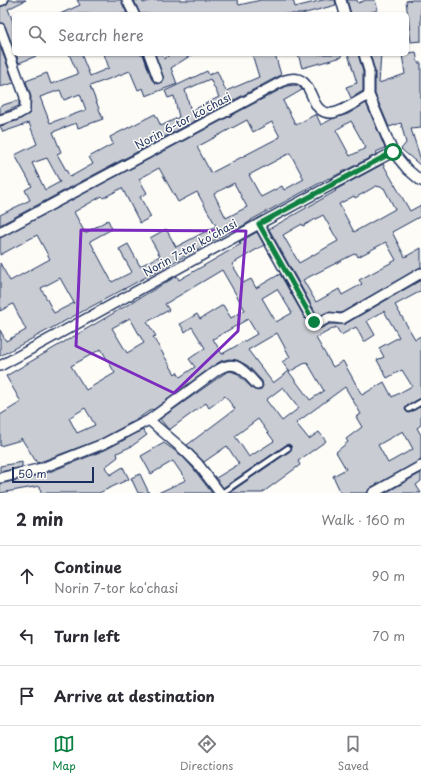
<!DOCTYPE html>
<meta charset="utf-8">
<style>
:root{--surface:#fff;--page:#f7f7f7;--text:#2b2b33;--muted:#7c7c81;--line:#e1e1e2;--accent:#0b8043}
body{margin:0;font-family:"Playpen Sans",sans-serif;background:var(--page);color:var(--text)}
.scale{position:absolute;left:12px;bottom:10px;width:82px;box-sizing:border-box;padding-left:4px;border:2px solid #1b2f5e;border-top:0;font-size:11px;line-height:14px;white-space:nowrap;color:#1b2f5e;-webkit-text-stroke:3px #fdfcf7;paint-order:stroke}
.stop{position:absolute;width:12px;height:12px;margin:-9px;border:3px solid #0b8043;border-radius:50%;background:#fff}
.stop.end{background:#0b8043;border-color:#fff;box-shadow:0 1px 4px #0008}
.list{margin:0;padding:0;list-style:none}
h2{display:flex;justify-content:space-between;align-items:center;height:52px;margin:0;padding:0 16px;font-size:17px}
h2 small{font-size:13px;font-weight:400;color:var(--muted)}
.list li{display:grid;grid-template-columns:26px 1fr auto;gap:12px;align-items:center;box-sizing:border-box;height:60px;padding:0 16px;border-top:1px solid var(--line)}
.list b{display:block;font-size:15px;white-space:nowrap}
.list p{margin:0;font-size:13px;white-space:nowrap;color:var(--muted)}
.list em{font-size:13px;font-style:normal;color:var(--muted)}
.icon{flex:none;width:22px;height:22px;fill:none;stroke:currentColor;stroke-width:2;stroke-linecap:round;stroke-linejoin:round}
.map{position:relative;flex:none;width:421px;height:493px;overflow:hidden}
.search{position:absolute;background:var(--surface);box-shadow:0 1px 3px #0004;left:12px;right:12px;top:12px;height:44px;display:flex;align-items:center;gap:10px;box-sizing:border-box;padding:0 14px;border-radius:6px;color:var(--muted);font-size:15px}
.sheet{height:232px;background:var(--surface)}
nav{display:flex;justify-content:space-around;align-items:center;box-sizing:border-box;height:56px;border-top:1px solid var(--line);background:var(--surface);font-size:11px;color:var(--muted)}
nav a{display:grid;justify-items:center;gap:2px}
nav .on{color:var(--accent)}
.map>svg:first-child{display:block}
</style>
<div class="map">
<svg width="421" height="493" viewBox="0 0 421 493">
<rect width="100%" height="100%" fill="#fdfcf7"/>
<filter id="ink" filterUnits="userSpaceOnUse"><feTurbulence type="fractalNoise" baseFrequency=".025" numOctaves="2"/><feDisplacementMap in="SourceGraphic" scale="8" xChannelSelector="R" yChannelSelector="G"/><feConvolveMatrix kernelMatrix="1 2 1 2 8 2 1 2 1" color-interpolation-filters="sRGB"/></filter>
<g filter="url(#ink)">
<!-- building -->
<path fill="#c9ccd3" stroke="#1b2f5e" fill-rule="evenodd" d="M9 0H26L8 9 14 24V49L5 26 0 22V7L7 4Z
M77 0H121L127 14H60L80 5Z
M134 0H142L143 3 153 0H237L239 5 261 0H293L295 7 323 0H335L336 5 302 14H140Z
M347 0H357L358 3 366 0H375L378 10 365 14H351Z
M412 0H421V41L411 42 406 1Z
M0 46 14 83 0 87Z
M416 52 418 63H421V128L411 129 421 160V166L401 149 406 143 401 123 389 127 375 94V71L370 54H381L379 83 405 74 402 54Z
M16 54H41L19 63Z
M69 54H81L90 76 109 68 104 54H143L152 80 157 84 162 82 164 79 155 54H162L164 59 171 54H193L171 68 177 84 146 96 143 88 138 90 130 71 90 86 103 119 78 128 76 123 53 132 61 152 57 154 70 177 93 164 89 157 113 144 110 137 155 114 161 126 179 117 174 96 168 98 165 91 207 71 209 75 217 71 226 91 259 77 252 54H275L281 75 0 225V215L30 200 25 190 32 186 15 155 37 144 29 123 3 132 0 126 19 120 30 113 31 97 26 81 47 73 51 84 78 74ZM210 79 219 97 191 111 185 90ZM60 90 64 100 80 94 86 110 50 123 40 97ZM47 158 60 182 45 190 32 163Z
M298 54H341L342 57 302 68Z
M348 54H358L363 72V91L351 98 346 87 357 83Z
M295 85 299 86 302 90 283 101 296 125 316 114 321 125 332 119 348 114 366 103 385 148 376 152 377 154 329 179V178L251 220V221L234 231 233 230 0 356V330L6 341 26 330 13 304 0 311V263L10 281 50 259 37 235 0 255V238L287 86ZM247 120 253 132 272 122 280 137 211 173 197 147ZM351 121 366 148 350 156 336 130ZM290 153 304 179 284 190 282 186 261 197 249 175ZM159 168 178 202 197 192 216 226 176 247 166 229 150 238 160 256 140 266 128 244 119 249 132 272 112 282 90 241 112 229 108 220 85 233 74 212 102 196 103 198 122 188 140 223 151 217 140 197 147 193 139 179ZM234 183 247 207 226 218 214 194ZM60 278 74 303 54 313 41 288Z
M19 100V106L0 114V106Z
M383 164 410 211 421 205V216L392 232 405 257 421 248V267L341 313 327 312 318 317 269 229 336 191 335 190ZM376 186 384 188 395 209 354 232 339 204 354 196 355 198ZM323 215 338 241 299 263 283 235 302 224 303 226ZM386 242 396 260 359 280 362 284 342 295 339 289 316 302 303 280 356 253 358 257Z
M257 232 264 245 232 264 243 283 251 279 256 288 280 274 306 320 311 327 315 329 321 328 330 324H345L421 280V291L395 305 415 339 421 336V398L407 406 405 409 406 411 409 413 421 406V425L417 428 421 435V460L370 488 367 493H341L333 476 346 469 336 452 348 442 346 439 362 427 356 417 361 414 345 387 296 423 309 439 319 432 326 441 298 461 300 465 262 493H229L290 451 292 448 291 446 286 445 223 488 216 478 239 464 227 446 204 462 187 445 235 409 225 396 209 408 206 403 169 430 160 419 225 373 230 371 236 373 253 389 258 391 261 389 263 386 262 381 248 366 237 360 229 359 221 361 213 366 153 410 152 409 136 420 101 439 40 462 37 463 21 438V440L0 446V415L21 402 6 376 177 276 179 280 241 244 239 242ZM222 270 245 310 231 318 223 305 200 319 197 314 180 324 185 332 192 327 205 348 189 359 195 367 180 377 177 372 175 374 153 337 156 336 147 322 169 310 165 304ZM277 289 292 313 276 322 262 298ZM384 311 399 337 379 348 384 357 377 360 387 378 402 370 412 386 392 397 384 382 362 395 343 361 333 367 316 338 336 327 341 335 356 327 364 342 375 335 367 321ZM130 318 144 343 127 353 112 328ZM248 319 257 334 222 354 213 339ZM277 333 290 357 282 362 289 371 273 383 248 350ZM101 349 115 373 86 390 71 366ZM307 362 324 391 310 400 289 372ZM283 387 299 408 282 421 266 400ZM85 408 95 425 77 433 69 418ZM258 419 274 441 249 457 235 436ZM403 431 413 449 388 463 378 445Z
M143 430 147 435 132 446 117 453 118 457 105 467 110 475 123 467 129 479 99 493H41L40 486 0 493V484L44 474 105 450Z
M164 443 181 455 193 468 212 493H158L186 480 173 461 151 474 141 456Z
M22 462V467L0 472V466Z
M421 473V481L416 485 421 493H385Z
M140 474 149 493H138L131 478Z"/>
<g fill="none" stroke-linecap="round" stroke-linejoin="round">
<!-- lane casing -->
<g stroke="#1b2f5e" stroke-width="8">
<path id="lane" d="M409 409 421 402
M222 493 288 448"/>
</g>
<!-- street casing -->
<g stroke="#1b2f5e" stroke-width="12">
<path id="street" d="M127 0 134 14
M341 0 345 14
M0 1 3 0
M0 28 25 97V110L16 115 0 120
M149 54 158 78
M364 54 369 71V95L393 152 407 169 421 181
M259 224 311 317C318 328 320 321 328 318 332 317 338 319 342 319L421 273
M0 232 285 80C318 70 305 115 332 113 342 112 359 100 369 95
M0 366 259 224 393 152
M149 420 216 371C236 357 244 371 257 385
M0 478 42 468 103 444 149 420 185 451 198 464 220 493
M373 493 421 466"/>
</g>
<!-- lane -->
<use href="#lane" stroke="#fdfcf7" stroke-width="4.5"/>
<!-- street -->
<use href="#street" stroke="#fdfcf7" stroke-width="9"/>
</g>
</g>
<g fill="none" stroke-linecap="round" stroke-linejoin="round" filter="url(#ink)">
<!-- route -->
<path stroke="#0b8043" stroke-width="5" d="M314 322 259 224 393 152"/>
</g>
<!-- marked area -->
<path fill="none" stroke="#7b2cbf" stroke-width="3" stroke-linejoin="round" d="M81 230 246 231 238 331 174 393 76 346Z"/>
<g text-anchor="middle" stroke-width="3" stroke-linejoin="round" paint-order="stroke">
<!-- street labels -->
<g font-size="11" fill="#1b2f5e" stroke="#fdfcf7">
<text transform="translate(183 121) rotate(-28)" y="4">Norin 6-tor koʻchasi</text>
<text transform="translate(190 248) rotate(-29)" y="4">Norin 7-tor koʻchasi</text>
</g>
</g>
</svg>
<div class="scale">50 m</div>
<div class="stop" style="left:393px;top:152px"></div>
<div class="stop end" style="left:314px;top:322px"></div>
<div class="search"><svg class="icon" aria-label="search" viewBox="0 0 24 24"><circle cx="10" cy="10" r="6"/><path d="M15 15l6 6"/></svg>Search here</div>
</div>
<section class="sheet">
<h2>2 min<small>Walk · 160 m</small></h2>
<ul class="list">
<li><svg class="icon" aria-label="ahead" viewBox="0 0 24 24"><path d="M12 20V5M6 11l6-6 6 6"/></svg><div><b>Continue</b><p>Norin 7-tor koʻchasi</p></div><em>90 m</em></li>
<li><svg class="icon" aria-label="left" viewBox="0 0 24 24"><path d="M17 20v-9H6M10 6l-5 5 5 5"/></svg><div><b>Turn left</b></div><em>70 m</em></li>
<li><svg class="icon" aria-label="arrive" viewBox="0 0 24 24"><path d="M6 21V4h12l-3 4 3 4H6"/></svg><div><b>Arrive at destination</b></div></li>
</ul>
</section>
<nav>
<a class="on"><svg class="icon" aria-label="map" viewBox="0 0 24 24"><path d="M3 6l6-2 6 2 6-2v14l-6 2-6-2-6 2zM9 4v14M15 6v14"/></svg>Map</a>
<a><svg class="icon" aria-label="directions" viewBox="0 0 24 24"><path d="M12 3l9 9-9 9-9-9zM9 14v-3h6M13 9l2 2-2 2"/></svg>Directions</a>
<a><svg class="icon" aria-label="saved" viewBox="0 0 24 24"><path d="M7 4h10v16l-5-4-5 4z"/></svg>Saved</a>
</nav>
